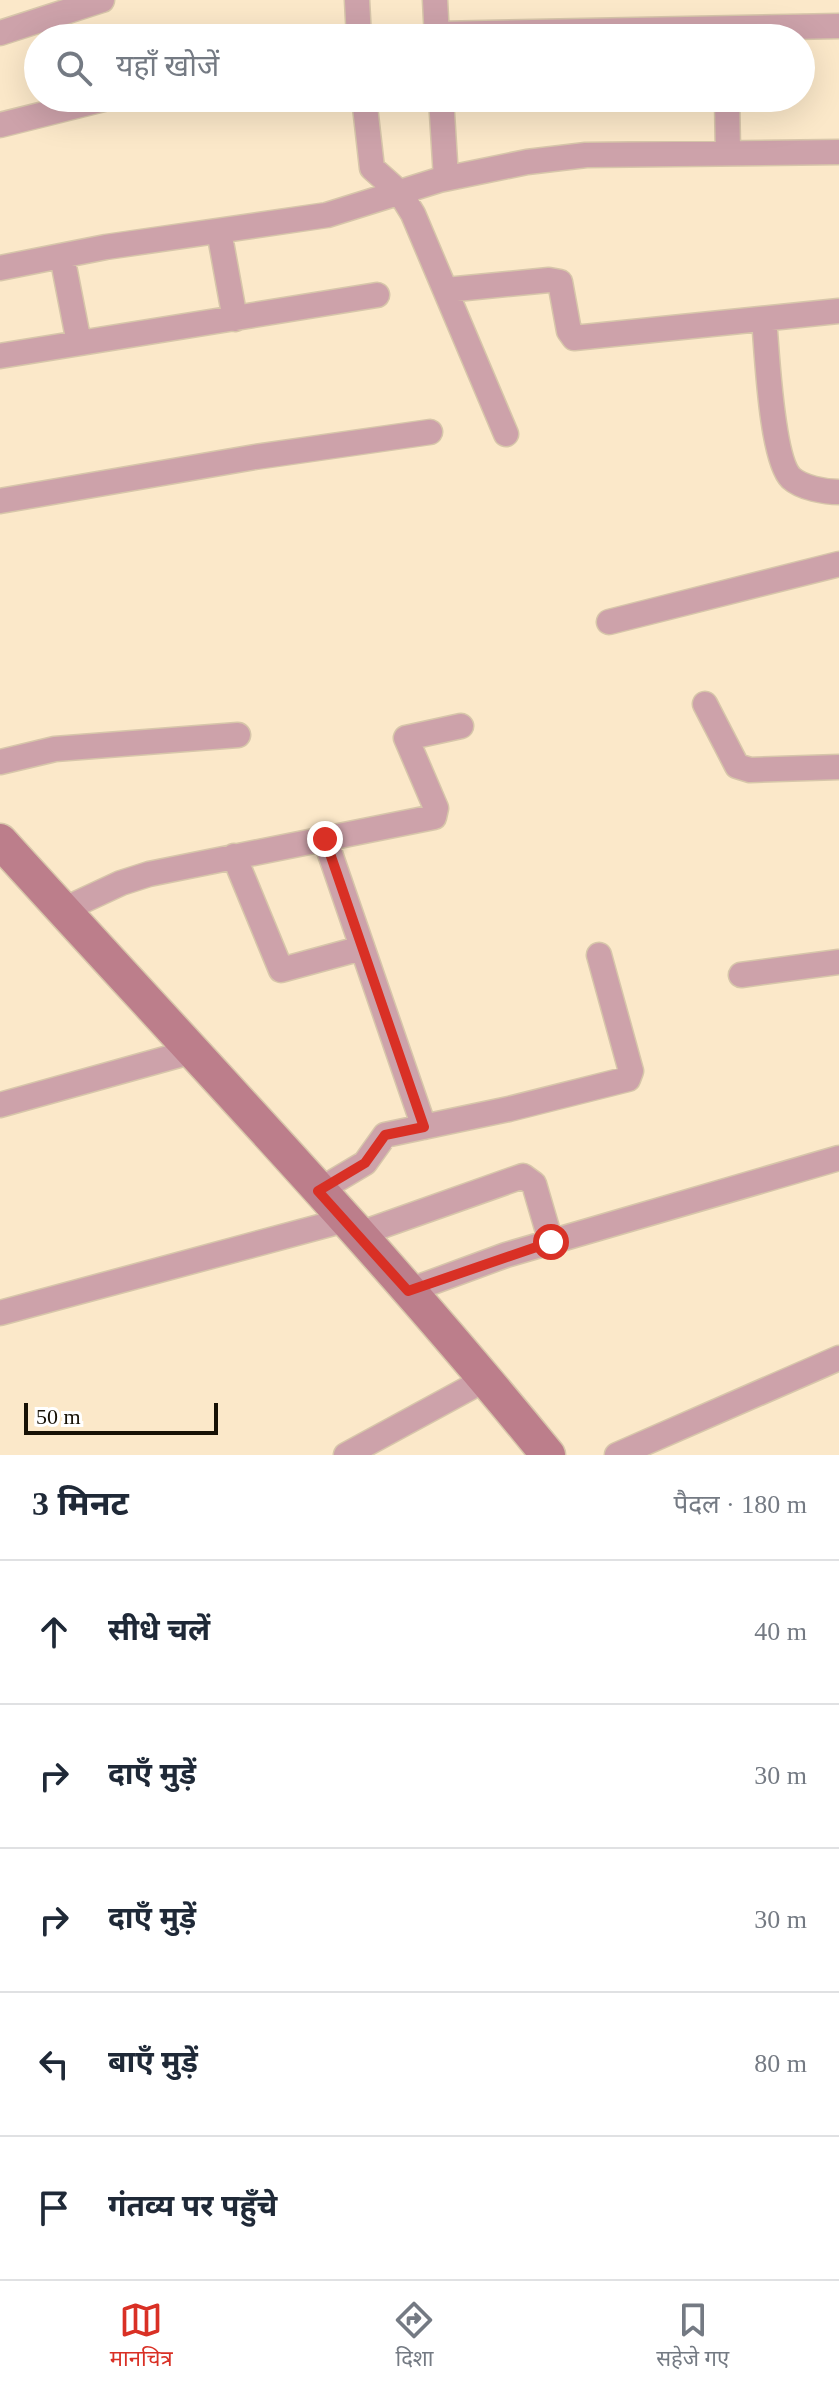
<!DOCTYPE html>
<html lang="hi">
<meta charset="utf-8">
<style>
:root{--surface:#fff;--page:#f2f2f3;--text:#1f2937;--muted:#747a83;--line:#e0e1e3;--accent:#d93025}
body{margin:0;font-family:"Times New Roman","Noto Sans Devanagari",serif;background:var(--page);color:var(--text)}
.scale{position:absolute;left:24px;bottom:20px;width:194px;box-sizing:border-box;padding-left:8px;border:4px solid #171106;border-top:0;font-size:22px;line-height:28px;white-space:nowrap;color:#171106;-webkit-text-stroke:6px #fff;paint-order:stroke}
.stop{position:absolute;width:24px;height:24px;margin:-18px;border:6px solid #d93025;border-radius:50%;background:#fff}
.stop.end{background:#d93025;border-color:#fff;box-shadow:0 2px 8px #0008}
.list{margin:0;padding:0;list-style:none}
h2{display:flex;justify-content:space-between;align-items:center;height:104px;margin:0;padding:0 32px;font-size:34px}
h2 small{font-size:26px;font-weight:400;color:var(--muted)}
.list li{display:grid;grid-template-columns:52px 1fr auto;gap:24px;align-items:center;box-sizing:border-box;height:144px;padding:0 32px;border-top:2px solid var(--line)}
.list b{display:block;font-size:30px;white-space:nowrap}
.list em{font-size:26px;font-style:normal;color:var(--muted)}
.icon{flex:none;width:44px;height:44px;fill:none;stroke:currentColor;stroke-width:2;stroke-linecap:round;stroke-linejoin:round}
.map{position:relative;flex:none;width:839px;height:1455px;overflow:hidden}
.search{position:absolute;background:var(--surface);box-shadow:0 8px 32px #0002;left:24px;right:24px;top:24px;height:88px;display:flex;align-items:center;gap:20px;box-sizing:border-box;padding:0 28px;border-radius:44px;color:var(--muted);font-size:30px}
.sheet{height:824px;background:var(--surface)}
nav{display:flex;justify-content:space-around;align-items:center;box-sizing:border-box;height:112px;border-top:2px solid var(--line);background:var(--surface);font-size:22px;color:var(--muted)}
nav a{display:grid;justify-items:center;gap:4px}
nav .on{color:var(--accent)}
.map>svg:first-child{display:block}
</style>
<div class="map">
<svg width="839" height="1455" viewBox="0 0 839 1455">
<rect width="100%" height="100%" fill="#fbe8c9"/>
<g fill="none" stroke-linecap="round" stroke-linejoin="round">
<!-- street casing -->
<g stroke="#d7c6aa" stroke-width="27">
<path id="street" d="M357 0 359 38
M435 0 437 38
M0 33 102 0
M437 34 839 26
M364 98 372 168 400 193 413 214 506 434
M441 98 446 178
M727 98 728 152
M0 125 108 98
M219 231 235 319
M62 256 79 343
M0 268 106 247 327 215 439 180 527 162 586 155 839 152
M446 290 549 280 560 282 569 331 574 338 839 311
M764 319C767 350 771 458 791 478 802 488 825 492 839 492
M0 356 377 295
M0 501 255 457 430 432
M609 622 839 564
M705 704 737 766 750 770 839 767
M0 762 55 749 238 735
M325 839 424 1127
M234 856 281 970 362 948
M63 910 121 883 149 874 434 817 436 808 406 738 461 726
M741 975 839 962
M0 1105 190 1052
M318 1191 365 1163 385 1135 509 1109 628 1079 631 1071 599 955
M359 1234 523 1176 534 1184 551 1242
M408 1291 506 1255 839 1158
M0 1313 345 1220
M346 1455 486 1379
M617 1455 839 1358"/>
</g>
<!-- secondary casing -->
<g stroke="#d7c6aa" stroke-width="37">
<path id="secondary" d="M0 841C184 1044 375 1242 548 1455"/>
</g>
<!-- street -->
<use href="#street" stroke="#cda2aa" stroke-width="24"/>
<!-- secondary -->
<use href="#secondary" stroke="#bc7e8b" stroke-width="34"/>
</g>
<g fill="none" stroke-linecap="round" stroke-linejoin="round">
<!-- route -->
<path stroke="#d93025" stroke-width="10" d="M325 839 424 1127 385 1135 365 1163 318 1191 408 1291 551 1242"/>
</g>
</svg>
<div class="scale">50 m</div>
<div class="stop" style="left:551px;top:1242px"></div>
<div class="stop end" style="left:325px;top:839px"></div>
<div class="search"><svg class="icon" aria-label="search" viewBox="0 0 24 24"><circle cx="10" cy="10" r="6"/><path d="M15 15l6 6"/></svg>यहाँ खोजें</div>
</div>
<section class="sheet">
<h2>3 मिनट<small>पैदल · 180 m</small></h2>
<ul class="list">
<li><svg class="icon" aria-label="ahead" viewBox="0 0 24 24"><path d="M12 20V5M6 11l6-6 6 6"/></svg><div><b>सीधे चलें</b></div><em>40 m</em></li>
<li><svg class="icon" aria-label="right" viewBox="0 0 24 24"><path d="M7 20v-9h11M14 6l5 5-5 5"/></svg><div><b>दाएँ मुड़ें</b></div><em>30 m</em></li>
<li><svg class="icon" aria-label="right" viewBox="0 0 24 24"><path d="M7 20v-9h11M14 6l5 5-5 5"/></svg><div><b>दाएँ मुड़ें</b></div><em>30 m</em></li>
<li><svg class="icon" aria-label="left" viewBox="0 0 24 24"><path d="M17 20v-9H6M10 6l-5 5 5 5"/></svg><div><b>बाएँ मुड़ें</b></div><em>80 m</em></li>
<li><svg class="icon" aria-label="arrive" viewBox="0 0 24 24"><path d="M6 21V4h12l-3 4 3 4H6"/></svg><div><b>गंतव्य पर पहुँचे</b></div></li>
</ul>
</section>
<nav>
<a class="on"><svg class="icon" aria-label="map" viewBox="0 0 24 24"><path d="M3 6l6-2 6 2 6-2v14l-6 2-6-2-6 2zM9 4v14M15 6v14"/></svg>मानचित्र</a>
<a><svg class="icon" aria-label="directions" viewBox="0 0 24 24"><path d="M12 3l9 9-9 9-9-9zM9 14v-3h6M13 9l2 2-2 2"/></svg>दिशा</a>
<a><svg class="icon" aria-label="saved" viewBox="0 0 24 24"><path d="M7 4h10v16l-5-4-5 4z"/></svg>सहेजे गए</a>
</nav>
